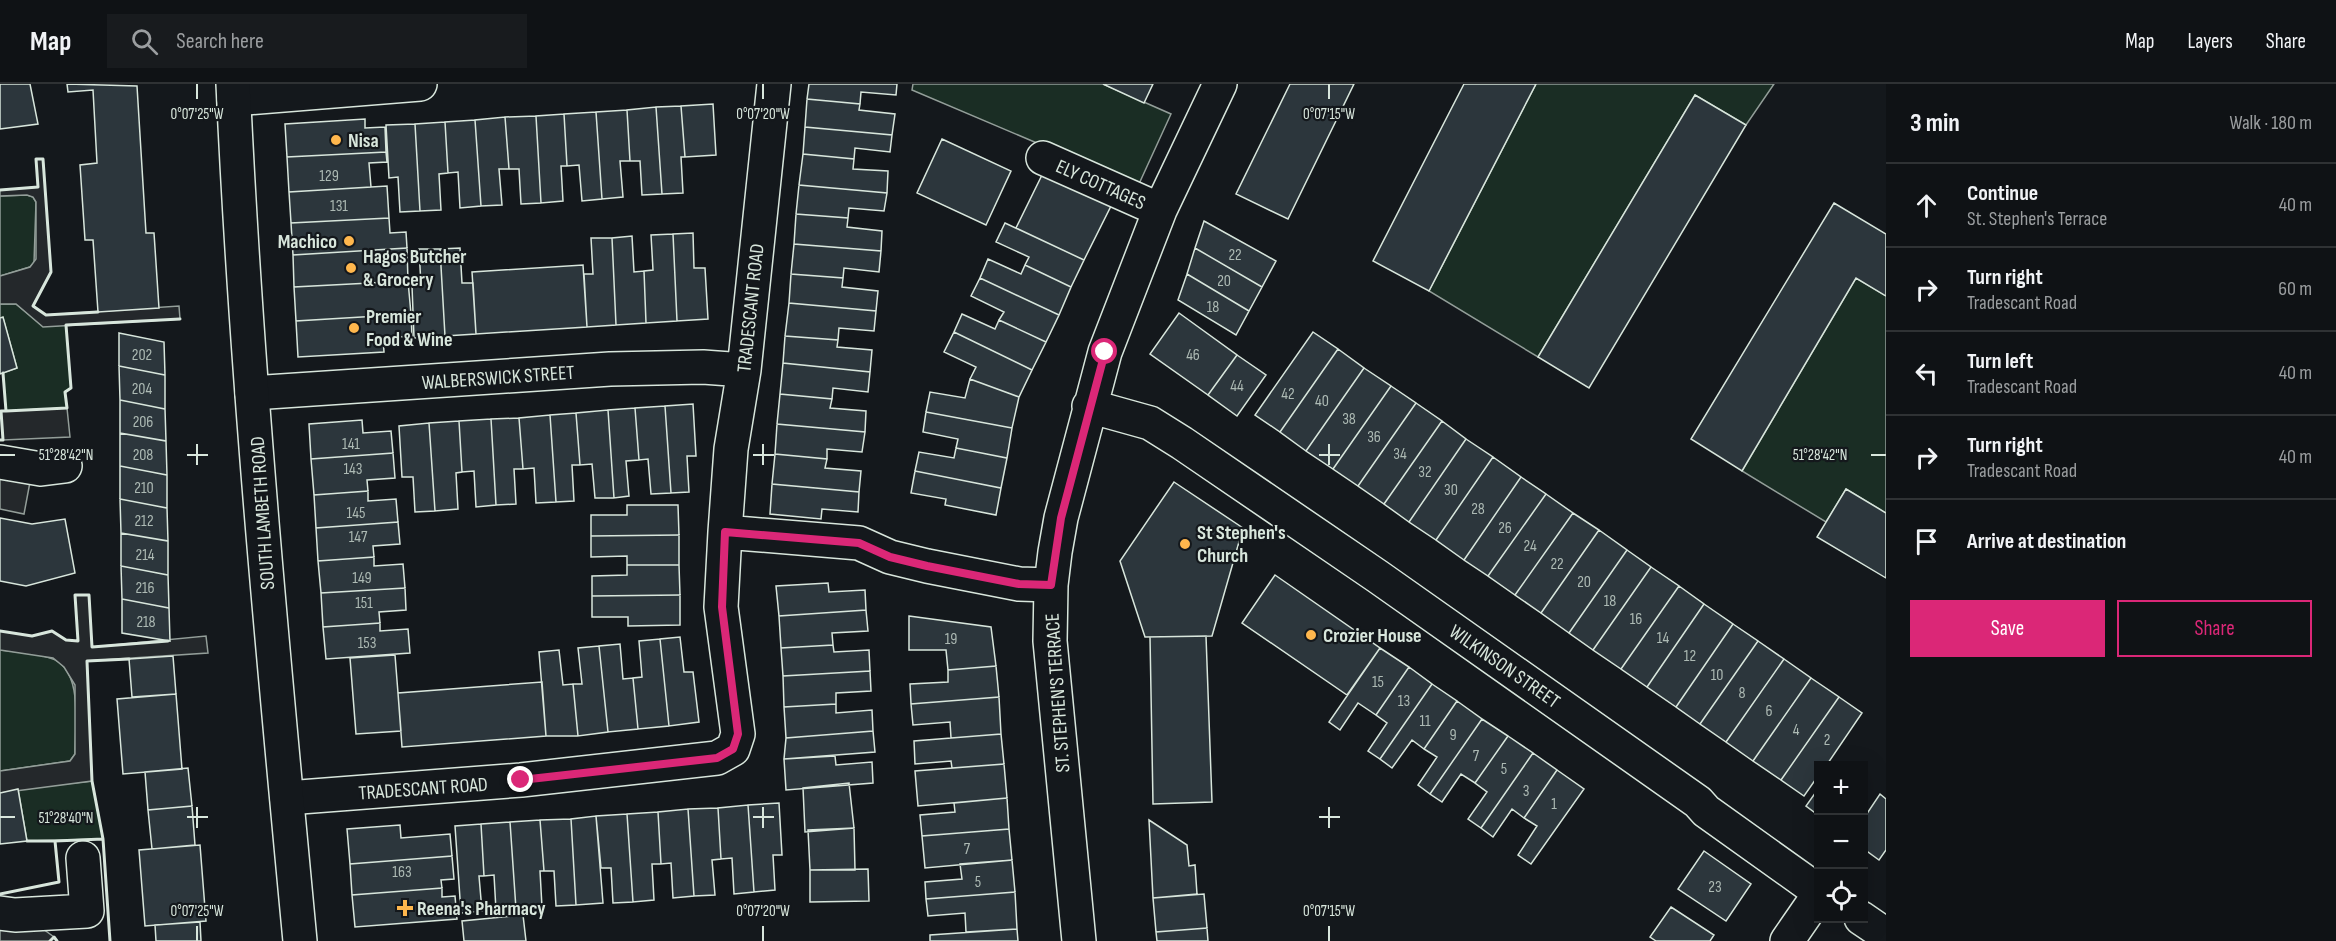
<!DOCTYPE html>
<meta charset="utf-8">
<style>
:root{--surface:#0f1215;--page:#181b1e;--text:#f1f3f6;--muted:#9b9ea0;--line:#2f3234;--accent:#db2777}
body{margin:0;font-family:"Sofia Sans Condensed",sans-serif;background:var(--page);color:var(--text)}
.controls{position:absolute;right:18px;bottom:18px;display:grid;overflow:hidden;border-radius:0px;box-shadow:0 6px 24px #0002}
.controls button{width:54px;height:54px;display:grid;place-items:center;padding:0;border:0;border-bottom:2px solid var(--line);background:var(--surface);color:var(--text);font:30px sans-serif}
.stop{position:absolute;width:18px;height:18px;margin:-14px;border:4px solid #db2777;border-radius:50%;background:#fff}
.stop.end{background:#db2777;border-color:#fff;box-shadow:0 2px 6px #0008}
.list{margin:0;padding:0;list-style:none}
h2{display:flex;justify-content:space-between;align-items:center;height:78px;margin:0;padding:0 24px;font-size:26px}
h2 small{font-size:20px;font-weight:400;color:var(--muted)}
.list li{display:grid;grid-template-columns:39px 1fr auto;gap:18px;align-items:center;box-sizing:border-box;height:84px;padding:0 24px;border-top:2px solid var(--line)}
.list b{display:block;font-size:22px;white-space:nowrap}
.list p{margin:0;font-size:20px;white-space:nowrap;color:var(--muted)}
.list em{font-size:20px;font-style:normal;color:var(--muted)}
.actions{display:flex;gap:12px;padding:18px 24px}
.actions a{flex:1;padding:14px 0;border:2px solid var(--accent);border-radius:0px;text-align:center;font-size:21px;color:var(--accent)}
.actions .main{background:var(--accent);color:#fff}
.icon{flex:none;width:33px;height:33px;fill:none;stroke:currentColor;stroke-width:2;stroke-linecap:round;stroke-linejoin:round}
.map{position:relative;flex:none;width:1886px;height:857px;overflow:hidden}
header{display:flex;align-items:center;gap:36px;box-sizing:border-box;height:84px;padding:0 30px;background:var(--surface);border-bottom:2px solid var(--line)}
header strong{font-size:28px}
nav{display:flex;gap:33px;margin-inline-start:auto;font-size:21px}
.search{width:420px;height:54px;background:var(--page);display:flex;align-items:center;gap:15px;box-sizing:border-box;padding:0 21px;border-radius:0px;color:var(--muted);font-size:22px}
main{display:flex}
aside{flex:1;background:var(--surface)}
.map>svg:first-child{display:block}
</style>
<header>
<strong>Map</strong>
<div class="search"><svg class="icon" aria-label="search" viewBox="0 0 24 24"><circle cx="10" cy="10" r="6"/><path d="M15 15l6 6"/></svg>Search here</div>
<nav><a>Map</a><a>Layers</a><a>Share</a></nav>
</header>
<main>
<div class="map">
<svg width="1886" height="857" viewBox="0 0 1886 857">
<rect width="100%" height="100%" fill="#14181c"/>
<!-- green -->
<path fill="#1a2d24" stroke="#939e99" stroke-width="1.5" d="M913 0H1103L1171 30 1138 102 912 6Z
M1536 0H1774L1746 41 1695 11 1538 273 1429 207Z
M27 111 33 113 36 118 34 179 30 183 0 192V112Z
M1856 194 1886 212V429L1846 405 1826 438 1742 387Z
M0 220H16L43 242 66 241 71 304 65 309 67 324 6 327 3 289 17 284 3 234H0Z
M0 566C16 568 35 569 50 574 84 583 75 643 75 670L70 677 0 687Z
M92 697 103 755 27 757 18 705Z"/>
<!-- parking -->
<path fill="#24282b" stroke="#939e99" stroke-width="1.5" d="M36 75H43L51 188 33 222 46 231 179 222 180 235 43 243 16 220H0V192L30 183 36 175V118L33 113 27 111 0 112V106L38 103Z
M67 324 70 353 3 356 1 327Z
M0 392 30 398 24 430 0 425Z
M75 511H89L92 563 206 552 208 569 87 577 92 697 0 709V687L70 677 75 670V601L64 583 53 574 0 566V547L32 552 52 547 66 556 78 557Z
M0 845H43L54 853 50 857H0Z"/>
<!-- building -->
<path fill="#2c363c" stroke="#d8e6dc" stroke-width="1.5" d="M0 0H30L38 40 0 45Z
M67 0 137 2 146 149H154L159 224 98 228 93 156H85L80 81 97 79 93 6 68 8Z
M809 0H897L896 11 861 8 860 20 807 15Z
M1103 0H1153L1144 19Z
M1290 0H1354L1288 135 1236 110Z
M1464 0H1536L1429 207 1373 177Z
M1695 11 1746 41 1589 304 1538 273Z
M807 15 860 20 859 26 895 30 892 51 805 43Z
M713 20 716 71 685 73 681 22Z
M681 22 685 73H681L683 109 662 110 656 23Z
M656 23 662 110 642 111 640 77H630L627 26Z
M627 26 630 77H620L623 113 602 115 596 28Z
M596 28 602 115 582 117 579 81 567 82 564 30Z
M564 30 567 82H561L563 117 541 119 536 32Z
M536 32 541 119 521 120 519 85H509L505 33Z
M505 33 509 85H499L502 121 481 122 475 36Z
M365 35V44L385 43 386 68 287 73 285 40Z
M475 36 481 122 460 124 458 88 448 89 445 38Z
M445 38 448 89 439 90 441 126 420 127 415 40Z
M415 40 420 127 400 128 398 93 389 94 386 41Z
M805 43 892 51 890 68 855 64 854 75 803 70Z
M942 55 1011 87 986 141 917 109Z
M386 68 387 78 369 79 371 103 289 108 287 73Z
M803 70 854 75 853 85 888 87 887 109 799 101Z
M1044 87 1112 120 1084 176 1016 144Z
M799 101 887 109 884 127 849 124 848 134 796 130Z
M387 102 389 134 291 139 289 108Z
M1834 119 1886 150V212L1856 194 1742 387 1691 355Z
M796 130 848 134 847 143 882 147 881 167 794 160Z
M389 134 390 149 406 148 407 164 293 171 291 139Z
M1204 137 1276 177 1262 203 1195 164Z
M1005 139 1084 176 1071 203 1025 181 1029 173 996 158Z
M693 149 694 184H705L708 235 677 237 673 150Z
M673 150 677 237 646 239 644 187 653 186 651 151Z
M632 152 634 188 644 187 646 239 616 241 612 154Z
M591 154H612L616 241 587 243 584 190H593Z
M794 160 881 167 879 188 844 184 843 194 791 190Z
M407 164 408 197 294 203 293 171Z
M460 164 462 199H473L476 250 445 252 440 165Z
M1195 164 1262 203 1249 227 1187 190Z
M419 165H440L445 252 414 254 412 202 421 201Z
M988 175 1021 190 1025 181 1071 203 1059 231 980 194Z
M583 181 587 243 476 250 472 188Z
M791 190 843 194 842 203 878 207 876 227 789 219Z
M1187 190 1249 227 1236 251 1178 216Z
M980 194 1059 231 1046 258 999 236 1004 228 971 212Z
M408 197 411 230 296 237 294 203Z
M789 219 876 227 874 247 839 244 838 256 785 252Z
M1179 229 1237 271 1208 311 1150 270Z
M411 230 412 252 383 254 384 268 298 273 296 237Z
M962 230 995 245 999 236 1046 258 1032 286 954 248Z
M3 233 17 284 0 290V234Z
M954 248 1032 286 1019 313 970 295 976 283 944 268Z
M1313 248 1338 265 1280 348 1255 331Z
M119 249 164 258 165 291 119 282Z
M785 252 838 256 837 263 872 266 870 288 783 279Z
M1338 265 1364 284 1306 367 1280 348Z
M1237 271 1266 291 1237 332 1208 311Z
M783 279 870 288 868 308 833 304 832 315 780 310Z
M119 282 165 291V325L120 316Z
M1364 284 1391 302 1333 385 1306 367Z
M970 295 1019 313 1012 344 926 328 930 308 965 314Z
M1391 302 1416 319 1358 402 1333 385Z
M780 310 832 315 830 324 866 327 865 348 777 340Z
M120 316 165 325 166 357 120 349Z
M1416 319 1442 337 1384 420 1358 402Z
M693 320 696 372H687L689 408 671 409 665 322Z
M665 322 671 409 651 410 648 375 639 376 635 324Z
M635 324 639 376 626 377 629 412 614 414 608 326Z
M608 326 614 414H595L592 380 580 381 576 329Z
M926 328 1012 344 1007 374 956 364 958 355 923 348Z
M576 329 580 381H572L574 417 556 418 550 331Z
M550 331 556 418 536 419 534 384 523 385 519 334Z
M519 334 523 385H514L516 420 496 421 491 335Z
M491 335 496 421 476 423 474 387 462 388 459 337Z
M362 336 363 349 391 347 393 369 311 375 309 340Z
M459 337 462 388 456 389 458 425 435 427 429 339Z
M1442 337 1466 355 1409 438 1384 420Z
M429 339 435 427 415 428 413 393H402L399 342Z
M777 340 865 348 862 368 827 365V375L775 370Z
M120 349 166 357 167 391 120 382Z
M1466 355 1493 373 1436 456 1409 438Z
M956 364 1007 374 1001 404 915 387 919 368 954 374Z
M393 369 395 394 367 396 368 407 314 411 311 375Z
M775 370 827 375 825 384 861 387 859 408 772 400Z
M1493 373 1521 393 1464 476 1436 456Z
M120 382 167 391V424L120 415Z
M915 387 1001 404 996 431 945 421 946 415 911 409Z
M1521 393 1546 410 1488 492 1464 476Z
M1174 398 1243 444 1212 552 1145 553 1120 477Z
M772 400 859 408 858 428 822 425 821 435 770 430Z
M1846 405 1886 429V494L1817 453Z
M368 407V417L396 415 398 438 316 444 314 411Z
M1546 410 1573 429 1515 511 1488 492Z
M120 415 167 424 168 457 121 449Z
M627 421H678L679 451 591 452V431H627Z
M1573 429 1599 446 1541 529 1515 511Z
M0 434 32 440 65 435 75 489 26 502 0 497Z
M398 438 400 460 373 462 374 473 318 477 316 444Z
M1599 446 1627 466 1569 549 1541 529Z
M121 449 168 457V491L121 482Z
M679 451V481H627V472L591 473V452Z
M1627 466 1651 483 1593 566 1569 549Z
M374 473V482L403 480 405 504 321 509 318 477Z
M627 481H679L680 511 592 512V492L627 491Z
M121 482 168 491 169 524 122 515Z
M1651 483 1679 502 1621 585 1593 566Z
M1275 491 1380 564 1347 611 1242 539Z
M828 499 829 508 865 506 866 526 779 532 776 502Z
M1679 502 1704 520 1647 603 1621 585Z
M405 504 406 526 379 528 380 539 323 543 321 509Z
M680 511V541L628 542V533H592V512Z
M122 515 169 524 170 557 122 549Z
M1704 520 1733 540 1676 623 1647 603Z
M866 526 868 547 832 549 833 561 781 564 779 532Z
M909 532 991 543 996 582 948 586 946 566H909Z
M380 539V547L408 545 410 569 326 575 323 543Z
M1733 540 1758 557 1700 640 1676 623Z
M1206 552 1212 718 1153 720 1150 553Z
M680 553 684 588H693L699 638 669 642 660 555Z
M660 555 669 642 638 645 633 594 642 593 639 557Z
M1758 557 1784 575 1726 658 1700 640Z
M620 560 623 595 633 594 638 645 608 648 599 562Z
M833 561 834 568 869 566 870 587 783 592 781 564Z
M599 562 608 648 578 652 573 600H582L578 564Z
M1380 564 1409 583 1376 631 1358 619 1340 646 1329 638Z
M559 566 563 601 573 600 578 652H546L539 568Z
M395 571 401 647 356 650 350 574Z
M173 572 176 610 132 613 129 575Z
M1784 575 1811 594 1753 677 1726 658Z
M996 582 999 613 911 620 910 600 948 598V586Z
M1409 583 1432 600 1380 675 1368 667 1387 639 1376 631Z
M870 587 871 607 836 609V620L784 623 783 592Z
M1811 594 1839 613 1781 696 1753 677Z
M542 598 546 652 402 663 398 609Z
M1432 600 1457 617 1424 665 1412 656 1392 684 1380 675Z
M176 610 182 685 123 690 117 615Z
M999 613 1001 650 951 654 950 638 913 641 911 620Z
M1839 613 1862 629 1826 682H1818V692L1804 712 1781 696Z
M1457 617 1482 635 1430 710 1418 701 1437 673 1424 665Z
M836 620V629L872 626 873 647 786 654 784 623Z
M1482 635 1508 652 1475 699 1461 690 1442 718 1430 710Z
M873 647 875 668 784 675 786 654Z
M1001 650 1004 680 952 684 951 677 915 680 914 657Z
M1508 652 1533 669 1481 744 1468 735 1487 708 1475 699Z
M1533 669 1557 686 1524 734 1512 725 1493 753 1481 744Z
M835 672 836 681 872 678 873 699 786 706 784 675Z
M1004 680 1007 714 918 722 915 687Z
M188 684 192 722 148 726 145 688Z
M1557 686 1584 705 1531 780 1518 771 1537 742 1524 734Z
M849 699 854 744 805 748 803 704Z
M18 705 27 757 0 760V709Z
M1818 705V731L1806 722Z
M1880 710 1886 715V766L1879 776 1864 765V734Z
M1007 714 1009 745 922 752 920 731 955 728 954 719Z
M779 719 782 771H773L775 806 754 808 748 721Z
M748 721 754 808 734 810 732 774 721 775 718 724Z
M192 722 195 761 152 765 148 726Z
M718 724 721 775 712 776 715 811 694 812 688 725Z
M688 725 694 812 673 814 671 779 661 780 658 728Z
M658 728 661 780H652L654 816 633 818 627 730Z
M627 730 633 818 613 819 611 784H601L596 732Z
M596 732 603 819 576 821 571 735Z
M571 735 576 821 556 822 554 787H544L540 736Z
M540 736 544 787H540L542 823 516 825 510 738Z
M1149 736 1187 761 1189 782 1195 781 1197 810 1153 814Z
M510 738 516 825 496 826 494 791 484 792 481 740Z
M481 740 484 792H479L482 827 461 829 455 742Z
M400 741 401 754 450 750 452 772 350 780 347 745Z
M854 744 855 786H810L808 746Z
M1009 745 1012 776 925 784 922 752Z
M200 761 206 837 145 842 139 766Z
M1704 767 1751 800 1726 837 1678 805Z
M452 772 454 795 441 796 442 804 352 811 350 780Z
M1012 776 1015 808 926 815 925 798 962 795 960 780Z
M868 785 869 817 810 818V786Z
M442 804V813L455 812 457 835 355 843 352 811Z
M1015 808 1017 845 966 848 965 829 928 832 926 815Z
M1204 810 1207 844 1156 848 1153 814Z
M1671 823 1714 851 1710 857H1656L1650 853Z
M523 831 526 857H464L462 837Z
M200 838 201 857H156L155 841Z
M1207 844 1208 857H1157L1156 848Z
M1017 845 1018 857H930V851Z"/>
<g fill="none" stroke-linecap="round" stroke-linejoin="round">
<!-- street casing -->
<g stroke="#d8e6dc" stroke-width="36">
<path id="street" d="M234 15 420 0
M1043 74 1160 126
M252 309 610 285 703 283 744 286
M1089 322 1150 339 1182 359 1377 492 1698 718 1706 727 1818 807
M0 378 41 385 65 382
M725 448 859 459 890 473 927 482 1019 500 1051 501
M287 714 521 696 717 674 733 665 738 650 721 523 725 448 731 365 744 286 774 0
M0 829 15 831 87 827 83 774
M1861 834 1886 851
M1079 857 1050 557 1051 501 1055 468 1061 434 1105 268 1160 126 1220 0
M1787 857 1818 812"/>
</g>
<!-- highway casing -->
<g stroke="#d8e6dc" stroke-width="36">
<path id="highway" d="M233 0C246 286 273 572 300 857"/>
</g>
<!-- street -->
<use href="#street" stroke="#14181c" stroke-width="33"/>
<!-- highway -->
<use href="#highway" stroke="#14181c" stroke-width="33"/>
<!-- wall -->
<path stroke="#d8e6dc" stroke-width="3" d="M0 106 38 103 36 75H43L51 188 33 222 46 231 98 228
M3 289 6 327 67 324 65 308 71 304 66 241 180 235
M0 356H3L1 327H6
M0 547 32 552 52 547 66 556 78 557 75 511H89L92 563 168 557
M103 755 110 857
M55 757 103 755 92 697 87 577 129 575
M0 810 59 798 55 757H27
M50 857 54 853 57 857"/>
</g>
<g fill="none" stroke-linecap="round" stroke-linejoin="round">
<!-- route -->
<path stroke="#db2777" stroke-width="8" d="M521 696 717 674 733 665 738 650 722 523 725 448 859 459 890 473 927 482 1019 500 1051 501 1061 434 1105 268"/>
</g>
<!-- ticks -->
<path fill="none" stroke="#d8e6dc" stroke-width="2" d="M197 0V15M763 0V15M1329 0V15M197 360V381M763 360V381M1329 360V381M0 371H15M187 371H208M753 371H774M1319 371H1340M1871 371H1886M197 723V744M763 723V744M1329 723V744M0 733H15M187 733H208M753 733H774M1319 733H1340M197 842V857M763 842V857M1329 842V857"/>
<!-- markers -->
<g fill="#ffb74d" stroke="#14181c" stroke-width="2">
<circle cx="336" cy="56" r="6"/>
<circle cx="349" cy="157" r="6"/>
<circle cx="351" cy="184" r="6"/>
<circle cx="354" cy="244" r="6"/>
<circle cx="1185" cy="460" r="6"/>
<circle cx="1311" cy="551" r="6"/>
<path d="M402 815h6v6h6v6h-6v6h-6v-6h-6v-6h6z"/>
</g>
<g text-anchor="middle" stroke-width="4.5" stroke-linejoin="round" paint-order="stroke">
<!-- number labels -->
<g font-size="16" fill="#adbab4">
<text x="329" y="97">129</text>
<text x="339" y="127">131</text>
<text x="1235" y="176">22</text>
<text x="1224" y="202">20</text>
<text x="1213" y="228">18</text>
<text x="142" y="276">202</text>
<text x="1193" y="276">46</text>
<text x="1237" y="307">44</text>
<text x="142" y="310">204</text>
<text x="1288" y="315">42</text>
<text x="1322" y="322">40</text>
<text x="1349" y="340">38</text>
<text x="143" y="343">206</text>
<text x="1374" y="358">36</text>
<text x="351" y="365">141</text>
<text x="1400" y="375">34</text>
<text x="143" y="376">208</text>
<text x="353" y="390">143</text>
<text x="1425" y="393">32</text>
<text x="144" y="409">210</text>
<text x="1451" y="411">30</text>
<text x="1478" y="430">28</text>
<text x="356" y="434">145</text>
<text x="144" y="442">212</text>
<text x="1505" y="449">26</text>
<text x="358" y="458">147</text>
<text x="1530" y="467">24</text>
<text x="145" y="476">214</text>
<text x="1557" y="485">22</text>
<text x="362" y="499">149</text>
<text x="1584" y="503">20</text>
<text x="145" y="509">216</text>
<text x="1610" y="522">18</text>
<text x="364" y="524">151</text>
<text x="1636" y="540">16</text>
<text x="146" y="543">218</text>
<text x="1663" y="559">14</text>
<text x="951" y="560">19</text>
<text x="367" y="564">153</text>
<text x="1690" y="577">12</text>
<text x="1717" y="596">10</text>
<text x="1378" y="603">15</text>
<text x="1742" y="614">8</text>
<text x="1404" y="622">13</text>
<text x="1769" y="632">6</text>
<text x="1425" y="642">11</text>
<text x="1796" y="651">4</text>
<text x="1453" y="656">9</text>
<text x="1827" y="661">2</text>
<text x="1476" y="677">7</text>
<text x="1504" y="690">5</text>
<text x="1526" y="712">3</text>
<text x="1554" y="725">1</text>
<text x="967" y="770">7</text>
<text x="402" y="793">163</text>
<text x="978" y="803">5</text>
<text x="1715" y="808">23</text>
</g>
<!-- poi labels -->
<g font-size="20" font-weight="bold" fill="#d8e6dc" stroke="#14181c" text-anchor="start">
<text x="348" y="63">Nisa</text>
<text x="337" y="164" text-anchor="end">Machico</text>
<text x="363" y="179">Hagos Butcher<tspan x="363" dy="23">&amp; Grocery</tspan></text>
<text x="366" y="239">Premier<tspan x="366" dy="23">Food &amp; Wine</tspan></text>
<text x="1197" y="455">St Stephen's<tspan x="1197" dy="23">Church</tspan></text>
<text x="1323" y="558">Crozier House</text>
<text x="417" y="831">Reena's Pharmacy</text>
</g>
<!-- street labels -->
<g font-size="20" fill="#d8e6dc" stroke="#14181c">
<text transform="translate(1101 100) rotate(24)" y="7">ELY COTTAGES</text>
<text transform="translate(750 224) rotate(-84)" y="7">TRADESCANT ROAD</text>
<text transform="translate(498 293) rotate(-4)" y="7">WALBERSWICK STREET</text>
<text transform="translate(262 429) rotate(-94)" y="7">SOUTH LAMBETH ROAD</text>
<text transform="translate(1505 582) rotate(35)" y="7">WILKINSON STREET</text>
<text transform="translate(1057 609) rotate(-94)" y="7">ST. STEPHEN'S TERRACE</text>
<text transform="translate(423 704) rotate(-4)" y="7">TRADESCANT ROAD</text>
</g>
</g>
<g font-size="15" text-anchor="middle" fill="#d8e6dc" stroke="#14181c" stroke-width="4.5" stroke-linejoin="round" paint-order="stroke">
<text x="197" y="35">0°07'25"W</text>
<text x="763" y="35">0°07'20"W</text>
<text x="1329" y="35">0°07'15"W</text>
<text x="66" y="376">51°28'42"N</text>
<text x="1820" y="376">51°28'42"N</text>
<text x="66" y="739">51°28'40"N</text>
<text x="197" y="832">0°07'25"W</text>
<text x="763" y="832">0°07'20"W</text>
<text x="1329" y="832">0°07'15"W</text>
</g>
</svg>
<div class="controls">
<button>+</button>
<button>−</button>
<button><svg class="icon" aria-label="locate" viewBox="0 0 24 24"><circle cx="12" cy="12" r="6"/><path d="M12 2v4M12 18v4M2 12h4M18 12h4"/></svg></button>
</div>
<div class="stop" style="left:1105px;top:268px"></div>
<div class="stop end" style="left:521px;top:696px"></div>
</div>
<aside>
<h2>3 min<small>Walk · 180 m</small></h2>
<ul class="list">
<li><svg class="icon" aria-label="ahead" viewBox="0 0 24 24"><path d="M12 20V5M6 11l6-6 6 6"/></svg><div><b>Continue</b><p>St. Stephen's Terrace</p></div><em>40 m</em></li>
<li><svg class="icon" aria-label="right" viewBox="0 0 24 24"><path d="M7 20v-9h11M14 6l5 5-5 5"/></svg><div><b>Turn right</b><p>Tradescant Road</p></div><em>60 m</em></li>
<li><svg class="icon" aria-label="left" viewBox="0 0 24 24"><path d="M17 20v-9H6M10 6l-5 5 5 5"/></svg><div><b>Turn left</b><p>Tradescant Road</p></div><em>40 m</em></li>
<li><svg class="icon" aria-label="right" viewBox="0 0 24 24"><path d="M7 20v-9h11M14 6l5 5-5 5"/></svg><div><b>Turn right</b><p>Tradescant Road</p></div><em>40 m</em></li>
<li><svg class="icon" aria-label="arrive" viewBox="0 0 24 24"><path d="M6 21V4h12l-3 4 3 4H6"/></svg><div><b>Arrive at destination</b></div></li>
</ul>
<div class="actions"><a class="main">Save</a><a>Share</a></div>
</aside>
</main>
